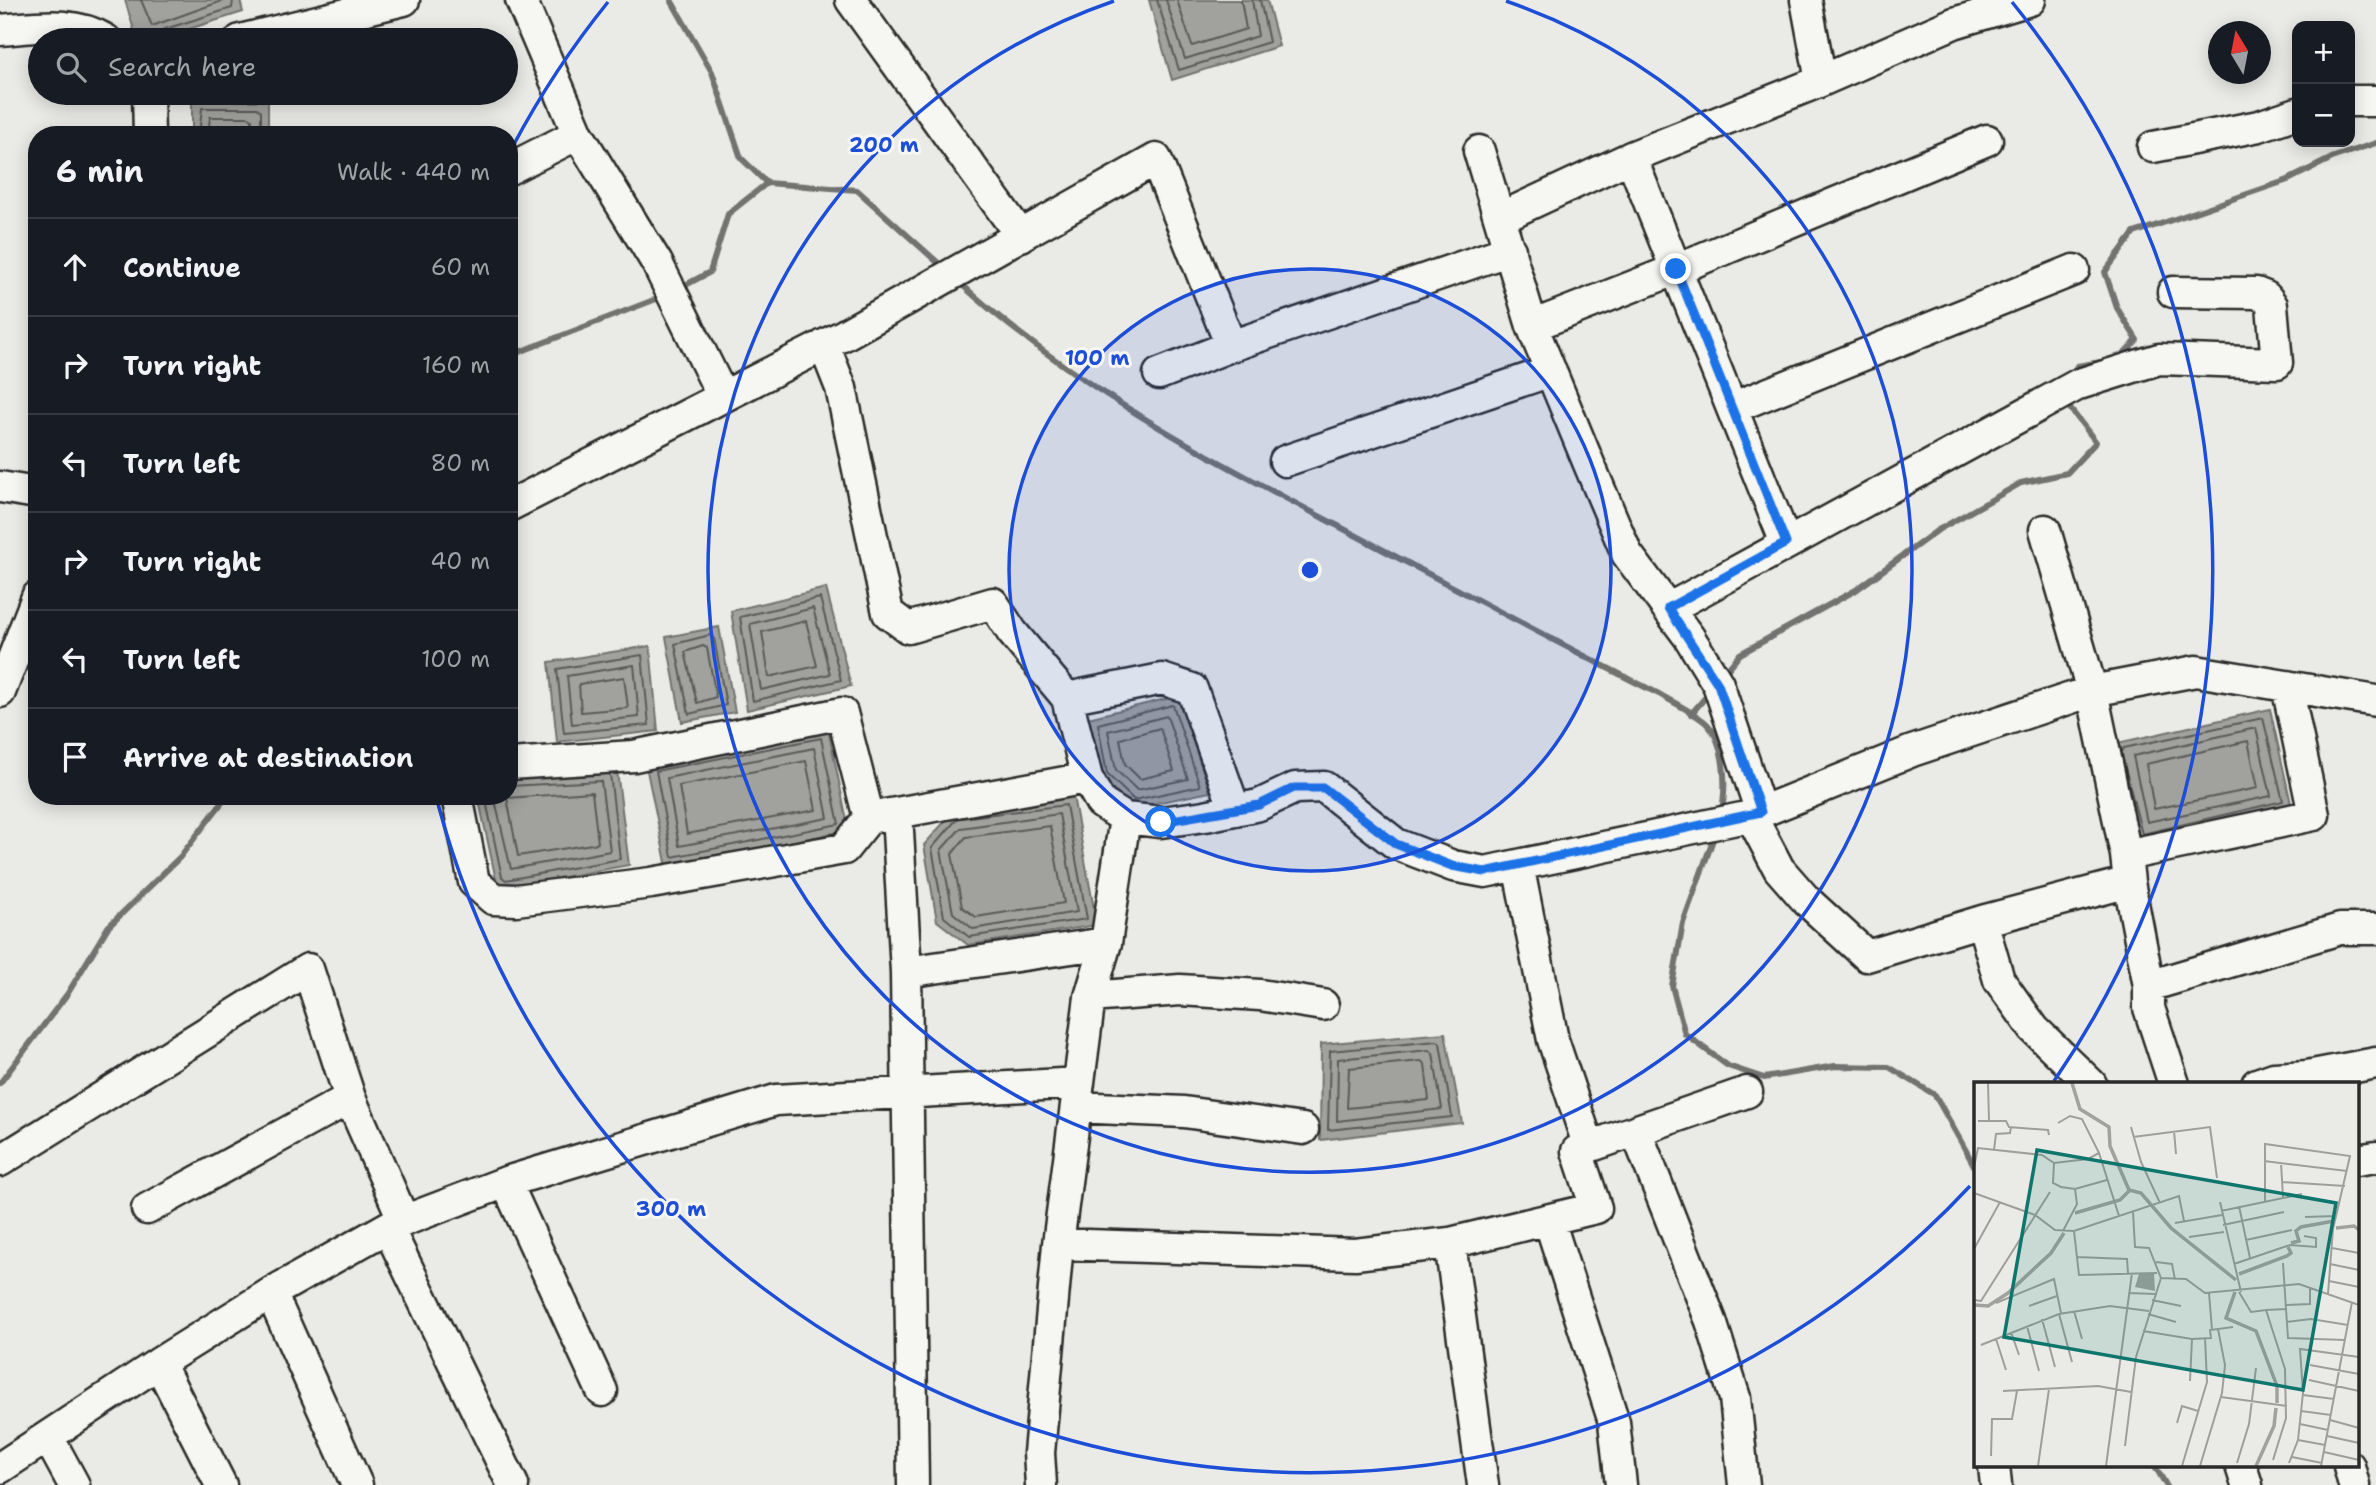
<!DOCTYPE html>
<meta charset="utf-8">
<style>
:root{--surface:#171b24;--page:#20242c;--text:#f1f3f6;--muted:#9ea1a6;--line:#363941}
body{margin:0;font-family:"Shantell Sans",sans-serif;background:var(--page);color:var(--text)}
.controls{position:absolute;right:21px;top:21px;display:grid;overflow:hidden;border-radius:14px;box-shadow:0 4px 18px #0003}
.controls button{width:63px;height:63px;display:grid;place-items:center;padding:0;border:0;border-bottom:2px solid var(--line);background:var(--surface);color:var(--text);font:35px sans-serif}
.compass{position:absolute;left:2208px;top:21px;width:63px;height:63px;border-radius:50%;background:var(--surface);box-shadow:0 4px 18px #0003;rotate:350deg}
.stop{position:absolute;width:21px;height:21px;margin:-16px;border:5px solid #1a73e8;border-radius:50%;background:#fff}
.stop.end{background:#1a73e8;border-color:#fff;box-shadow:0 2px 7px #0008}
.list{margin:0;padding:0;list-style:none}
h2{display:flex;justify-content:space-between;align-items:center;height:91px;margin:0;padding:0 28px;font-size:30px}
h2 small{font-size:23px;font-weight:400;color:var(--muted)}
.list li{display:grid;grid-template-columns:46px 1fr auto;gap:21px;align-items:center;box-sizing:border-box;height:98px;padding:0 28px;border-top:2px solid var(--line)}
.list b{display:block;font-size:26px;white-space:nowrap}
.list em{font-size:23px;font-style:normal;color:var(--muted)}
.icon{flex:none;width:38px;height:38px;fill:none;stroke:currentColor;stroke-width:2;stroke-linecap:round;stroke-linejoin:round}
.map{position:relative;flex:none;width:2376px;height:1485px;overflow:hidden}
.search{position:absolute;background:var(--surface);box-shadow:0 4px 18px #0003;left:28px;top:28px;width:490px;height:77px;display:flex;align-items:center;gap:18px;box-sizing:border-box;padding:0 24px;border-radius:38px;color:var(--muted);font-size:26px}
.panel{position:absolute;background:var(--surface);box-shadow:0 4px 18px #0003;left:28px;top:126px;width:490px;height:679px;border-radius:28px}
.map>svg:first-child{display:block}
</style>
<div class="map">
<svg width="2376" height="1485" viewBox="0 0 2376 1485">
<rect width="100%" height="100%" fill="#eaeae6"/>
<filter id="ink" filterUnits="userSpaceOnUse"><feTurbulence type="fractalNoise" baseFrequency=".0143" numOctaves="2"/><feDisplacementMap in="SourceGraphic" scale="14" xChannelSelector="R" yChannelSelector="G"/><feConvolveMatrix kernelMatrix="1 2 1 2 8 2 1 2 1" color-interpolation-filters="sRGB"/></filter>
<g filter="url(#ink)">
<!-- water -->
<path fill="#a1a19e" stroke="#727270" stroke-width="2" d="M125 0H240L243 12 154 40H137Z
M1149 0H1267L1279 46 1172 80Z
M192 101H268V135H192Z
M826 588 851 686 747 710 731 611Z
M719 627 735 712 682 722 666 637Z
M650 646 658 731 557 742 549 662Z
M1178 696 1210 792 1132 808 1101 778 1088 718Z
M2270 709 2292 808 2135 843 2113 744Z
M828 729 849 830 667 867 646 766Z
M616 763 629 865 498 889 478 796H509V771Z
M1073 796 1097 925 968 945 937 921 924 845 953 812Z
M1445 1033 1462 1123 1320 1140 1321 1044Z"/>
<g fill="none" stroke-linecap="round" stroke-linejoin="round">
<!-- shore -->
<path stroke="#5a5a59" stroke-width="2" d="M141 0 152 26 225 0
M1157 0 1179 70 1269 42 1260 0
M1166 0 1185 59 1258 36 1252 0
M1177 0 1192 46 1246 29 1241 0
M157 40 162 30 232 8 233 0
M199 135 202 108H257L261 111V135
M208 135 210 117H249L252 119V135
M820 598 841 680 753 701 740 617Z
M813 608 830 674 761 690 750 624Z
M806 621 817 666 769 677 762 632Z
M710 635 714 638 726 705 689 714 675 644Z
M703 646 707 648 716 697 697 703 685 652Z
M642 655 649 725 564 733 557 669Z
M634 665 639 717 572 724 567 676Z
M624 677 628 708 581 712 579 684Z
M1173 705 1200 786 1134 800 1107 774 1098 724Z
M1167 716 1188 779 1137 790 1116 770 1108 731Z
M1160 728 1174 771 1140 779 1125 764 1120 739Z
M2256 728 2271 796 2147 822 2133 756Z
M821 738 839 824 672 857 656 771Z
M2248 741 2258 788 2154 809 2146 764Z
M814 748 828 818 679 846 667 778Z
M2122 752 2124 748 2263 718 2283 801 2142 834 2122 756
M806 761 816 810 687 834 679 786Z
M592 792 598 843 518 856 507 798Z
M485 796 502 877 506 880 620 859 610 774
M494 796 511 869 610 851 601 781 509 786
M1059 814 1077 912 973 929 953 913 941 850 961 828Z
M957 819 932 848 944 917 969 937 1087 919 1066 805 962 818
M1050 826 1064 903 976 917 962 907 952 854 966 837Z
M1437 1041 1440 1043 1452 1117 1328 1130 1330 1051Z
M1429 1050 1433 1053 1442 1109 1337 1121 1338 1059Z
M1421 1061 1425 1064 1429 1100 1347 1108 1349 1068Z"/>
<!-- stream -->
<path stroke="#727270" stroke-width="6" d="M671 0 712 72 741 158 767 183 857 190 945 269
M958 281C1069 384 1206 456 1340 527 1446 583 1551 640 1659 694 1674 703 1693 712 1706 723 1726 742 1727 789 1721 813
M680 288 710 272 728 214 767 183
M509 356 664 296
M2072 374 2077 366 2119 359 2137 340 2117 308 2105 272 2134 233 2288 180 2334 157 2376 143
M1723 675 1740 654 1856 590 1938 530 2021 483 2067 473 2096 442 2065 402
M1691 714 1710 692
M1715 834 1683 923 1672 986 1685 1034 1728 1066 1764 1078 1835 1066 1889 1067 1935 1095 1975 1167
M0 1083 68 993 108 927 180 857 227 796
M2155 1466 2166 1485"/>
<!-- minor casing -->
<g stroke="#2b2b2b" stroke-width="35">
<path id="minor" d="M521 0 578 134 657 263 723 397
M851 0 1021 236
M1806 0 1821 81
M0 30C36 27 74 20 106 40
M240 40 404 0
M148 93 149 135
M2350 101H2376
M2153 147 2259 126 2297 113
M1479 151 1532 326 1589 464 1627 554 1689 637 1718 684 1761 812
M1631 157 1786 543
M509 169 578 134
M1500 218 1631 157 1821 81 1954 23 2030 0
M1532 326 1677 269 1987 140
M824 345 841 388 888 613 908 628 993 603 1012 632 1067 698 1087 778 1101 803 1125 818 1161 822 1205 816 1259 805 1295 788 1324 787 1396 844 1453 866 1485 872 1751 816 1912 751 2092 691 2196 671 2376 701
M1159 374 1231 346 1510 250
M1732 408 2074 270
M1285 461 1551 371
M0 487 37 493
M509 506 844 335 1156 159 1231 346
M1668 609 2079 384 2159 359 2277 363 2272 305 2266 297 2256 293 2173 292
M0 692 37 597
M1067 698 1162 679 1192 689 1235 810
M509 764 634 756 842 713 869 818
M457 796 474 882 493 899 516 900 651 883 844 849 869 818 1087 778
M897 813 906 972 913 1485
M1751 816 1779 869 1807 901 1867 956 1982 921 1999 980 2034 1029 2091 1084
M2126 855 2314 815 2287 686
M1518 865 1553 1040 1589 1147
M2129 882 2149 986V1008L2174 1084
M1982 921 2129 882 2126 855 2092 691 2045 530
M906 972 1106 943
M2149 986 2340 929H2376
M1090 997 1180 990 1260 995 1323 1005
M2257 1084 2274 1078 2307 1076 2376 1063
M1076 1107 1184 1112 1303 1129
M1636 1131 1711 1321 1735 1398 1744 1485
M2357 1160 2376 1157
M0 1161 308 969 350 1098 404 1221
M506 1182 602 1391
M147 1209 350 1098
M1549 1220 1614 1422 1621 1485
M388 1228 513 1485
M1450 1243 1483 1485
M1058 1244 1355 1254 1450 1243 1596 1208 1577 1151 1747 1092
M271 1293 357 1485
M159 1363 221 1485
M48 1437 74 1485
M1994 1466 1996 1485
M2241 1466 2247 1485
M2349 1466 2354 1485
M0 1468 159 1363 271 1293 390 1226 506 1182 776 1100 1079 1083
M1041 1485 1039 1453 1058 1244 1090 997 1106 943 1125 818"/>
</g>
<!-- minor -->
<use href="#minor" stroke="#f6f6f2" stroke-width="30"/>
</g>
</g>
<g fill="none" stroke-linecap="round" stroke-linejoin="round" filter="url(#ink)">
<!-- route -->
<path stroke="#1a73e8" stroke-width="9" d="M1161 822 1259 805 1294 788H1324L1396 844 1452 866 1485 872 1761 812 1718 684 1668 608 1786 543 1676 269"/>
</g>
<!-- distance rings -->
<circle cx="1310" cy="570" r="301" fill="#1d4ed8" fill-opacity=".12"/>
<g fill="none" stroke="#1d4ed8" stroke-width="3.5">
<circle cx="1310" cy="570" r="301"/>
<path d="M1506 1A602 602 0 1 1 1114 1"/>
<path d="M1970 1186A903 903 0 0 1 438 804M513 146A903 903 0 0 1 608 2M2012 2A903 903 0 0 1 2054 1081"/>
</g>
<!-- overview -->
<g transform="translate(1974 1082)">
<rect width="385" height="385" fill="#eaeae6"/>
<path d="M165 192H180L181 209 161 205Z" fill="#a1a19e"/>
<path fill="none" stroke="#a1a19e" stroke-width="3.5" d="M98 1 106 27 135 45 136 64 155 108 167 111 197 146 262 198M101 131 146 118 155 109M362 146 380 144 385 148M317 161 325 159 322 149 327 145 360 139M265 192 313 174 317 171 314 165M261 210 252 236 282 249 303 304V321M0 223 14 224 34 211 77 171 90 151M282 384 300 344 302 326"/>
<path fill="none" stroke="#9e9e9b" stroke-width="2" d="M14 1 15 39M4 39H32L35 45 74 48 75 53M84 41 96 34 108 37 125 71 145 134M157 45 167 80 186 121M200 49 202 72M159 55 236 45 243 96M20 68 22 52 36 51 37 45M290 79 373 89M80 81 79 101 87 105 101 107 133 98M307 81 309 115M0 85 4 66 68 73 80 81 114 77 125 71M308 100 371 104M0 111 61 133 81 148 100 149 205 114 210 139M291 119V62L376 74 359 147 354 212M246 120 267 210M265 124 276 176M247 129 328 112M159 130 161 165 175 166 187 196 212 197 231 211 325 202 385 223M331 135 362 134M201 141 248 133M249 143 310 130M89 149 103 122 101 107M100 149 105 193 183 191M215 155 250 150M272 158 318 148M358 166 385 171M0 167 26 120M103 175 153 177 154 191M182 180 198 182 201 198M260 182 316 163 342 165V156L330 154M356 182 385 188M355 199 385 205M265 210 277 230 292 228 311 287 312 336 299 378M155 211 181 212M235 211 238 248M0 218 7 219 76 110M178 218 207 224M22 221 80 197 87 231M312 223 336 222V206M55 224 83 214M312 227 314 256 371 258M292 228 312 227 309 181M100 229 108 257M85 232 98 280M174 232 202 240M68 237 81 285M312 240 337 237 374 243M53 244 65 289M169 249 218 257 237 256 236 248 259 245M37 250 45 273M22 257 32 288M7 263 85 232 136 224 175 229M336 283 385 292M335 298 385 309M216 299 218 257M29 309 124 304 157 310M329 313 360 317M247 315 313 324M327 329 357 333M356 338 385 346M203 341 208 324 224 329M326 342 354 348M353 354 385 361M324 358 351 363M151 364 162 275 187 196M350 370 385 378M17 374 18 337H38L43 309M318 375 348 381M263 381 275 342 282 286M315 381 324 358 329 311 326 267 385 275M64 384 75 307M132 384 158 191M208 384 233 300 231 256M226 384 248 311 251 283 244 247M347 384 378 220"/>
<path fill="#0f766e" fill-opacity="0.15" stroke="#0f766e" stroke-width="3.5" d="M63 68 362 121 329 308 30 255Z"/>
<rect width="385" height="385" fill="none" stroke="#2b2b2b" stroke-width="3.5"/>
</g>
<circle cx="1310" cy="570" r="10" fill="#1d4ed8" stroke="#f6f6f2" stroke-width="3.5"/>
<g font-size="21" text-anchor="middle" font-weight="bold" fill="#1d4ed8" stroke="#f6f6f2" stroke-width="6" stroke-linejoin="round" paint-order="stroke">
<text x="884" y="152">200 m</text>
<text x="1097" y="365">100 m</text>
<text x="671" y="1216">300 m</text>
</g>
</svg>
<div class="controls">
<button>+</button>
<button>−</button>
</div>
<svg class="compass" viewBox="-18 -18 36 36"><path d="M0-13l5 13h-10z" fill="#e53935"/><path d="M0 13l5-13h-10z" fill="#9ea1a6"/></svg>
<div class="stop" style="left:1161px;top:822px"></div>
<div class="stop end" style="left:1676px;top:269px"></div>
<div class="search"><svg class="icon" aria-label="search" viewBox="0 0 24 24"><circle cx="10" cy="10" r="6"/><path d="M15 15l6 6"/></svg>Search here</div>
<section class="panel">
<h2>6 min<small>Walk · 440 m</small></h2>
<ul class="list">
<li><svg class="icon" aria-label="ahead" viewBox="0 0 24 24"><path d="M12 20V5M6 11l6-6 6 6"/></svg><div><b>Continue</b></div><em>60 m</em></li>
<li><svg class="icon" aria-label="right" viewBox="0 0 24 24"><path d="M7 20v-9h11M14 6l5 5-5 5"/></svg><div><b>Turn right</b></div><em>160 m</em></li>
<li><svg class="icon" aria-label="left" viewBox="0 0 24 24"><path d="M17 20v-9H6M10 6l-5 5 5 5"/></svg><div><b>Turn left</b></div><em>80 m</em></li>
<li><svg class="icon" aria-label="right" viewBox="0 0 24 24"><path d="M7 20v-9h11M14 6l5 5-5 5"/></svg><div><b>Turn right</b></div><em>40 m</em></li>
<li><svg class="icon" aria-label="left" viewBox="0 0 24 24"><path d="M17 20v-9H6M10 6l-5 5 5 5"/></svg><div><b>Turn left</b></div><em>100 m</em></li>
<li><svg class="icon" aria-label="arrive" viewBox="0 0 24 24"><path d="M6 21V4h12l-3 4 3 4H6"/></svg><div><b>Arrive at destination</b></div></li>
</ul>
</section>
</div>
